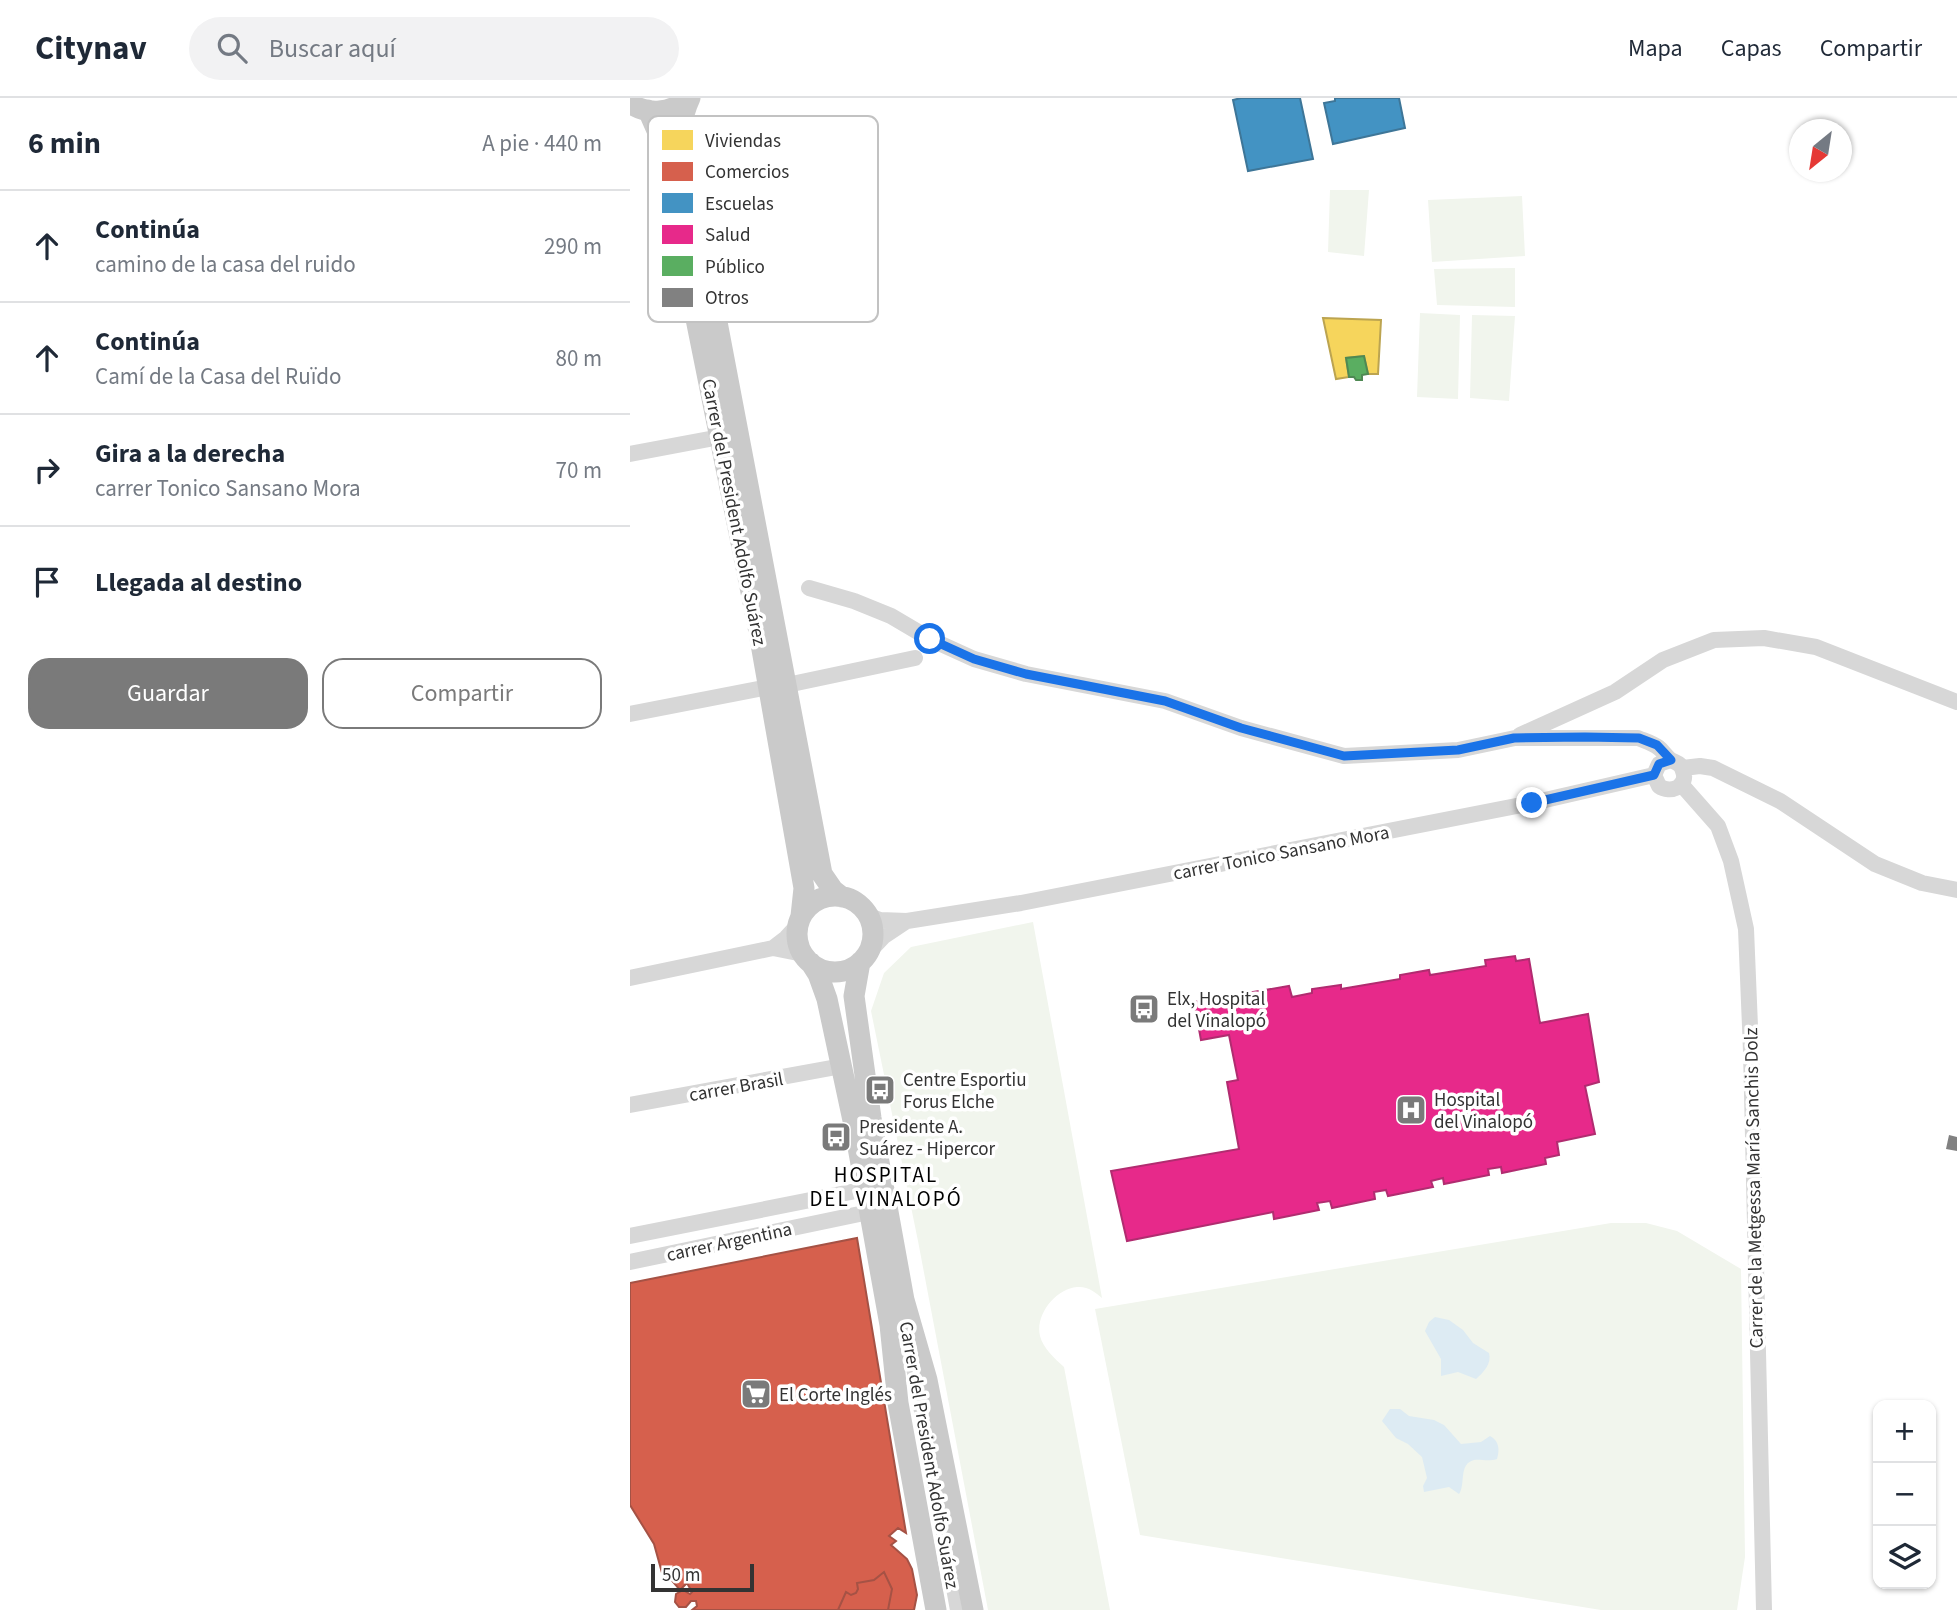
<!DOCTYPE html>
<html lang="es">
<meta charset="utf-8">
<style>
:root{--surface:#fff;--page:#f2f2f3;--text:#1f2937;--muted:#747a83;--line:#e0e1e3;--accent:#7a7a7a}
body{margin:0;font-family:"Source Sans 3",sans-serif;background:var(--page);color:var(--text)}
.controls{position:absolute;right:21px;bottom:21px;display:grid;overflow:hidden;border-radius:14px;box-shadow:0 2px 5px #0004}
.controls button{width:63px;height:63px;display:grid;place-items:center;padding:0;border:0;border-bottom:2px solid var(--line);background:var(--surface);color:var(--text);font:35px sans-serif}
.compass{position:absolute;left:1159px;top:21px;width:63px;height:63px;border-radius:50%;background:var(--surface);box-shadow:0 2px 5px #0004;rotate:210deg}
.scale{position:absolute;left:21px;bottom:18px;width:103px;box-sizing:border-box;padding-left:7px;border:4px solid #333;border-top:0;font-size:19px;line-height:24px;white-space:nowrap;color:#333;-webkit-text-stroke:5px #fff;paint-order:stroke}
.stop{position:absolute;width:21px;height:21px;margin:-16px;border:5px solid #1a73e8;border-radius:50%;background:#fff}
.stop.end{background:#1a73e8;border-color:#fff;box-shadow:0 2px 7px #0008}
.list{margin:0;padding:0;list-style:none}
h2{display:flex;justify-content:space-between;align-items:center;height:91px;margin:0;padding:0 28px;font-size:30px}
h2 small{font-size:23px;font-weight:400;color:var(--muted)}
.list li{display:grid;grid-template-columns:46px 1fr auto;gap:21px;align-items:center;box-sizing:border-box;height:112px;padding:0 28px;border-top:2px solid var(--line)}
.list b{display:block;font-size:26px;white-space:nowrap}
.list p{margin:0;font-size:23px;white-space:nowrap;color:var(--muted)}
.list em{font-size:23px;font-style:normal;color:var(--muted)}
.actions{display:flex;gap:14px;padding:21px 28px}
.actions a{flex:1;padding:16px 0;border:2px solid var(--accent);border-radius:21px;text-align:center;font-size:24px;color:var(--accent)}
.actions .main{background:var(--accent);color:#fff}
.icon{flex:none;width:38px;height:38px;fill:none;stroke:currentColor;stroke-width:2;stroke-linecap:round;stroke-linejoin:round}
.map{position:relative;flex:none;width:1327px;height:1512px;overflow:hidden}
header{display:flex;align-items:center;gap:42px;box-sizing:border-box;height:98px;padding:0 35px;background:var(--surface);border-bottom:2px solid var(--line)}
header strong{font-size:33px}
nav{display:flex;gap:38px;margin-inline-start:auto;font-size:24px}
.search{width:490px;height:63px;background:var(--page);display:flex;align-items:center;gap:18px;box-sizing:border-box;padding:0 24px;border-radius:38px;color:var(--muted);font-size:26px}
main{display:flex}
aside{flex:1;background:var(--surface)}
.map>svg:first-child{display:block}
</style>
<header>
<strong>Citynav</strong>
<div class="search"><svg class="icon" aria-label="search" viewBox="0 0 24 24"><circle cx="10" cy="10" r="6"/><path d="M15 15l6 6"/></svg>Buscar aquí</div>
<nav><a>Mapa</a><a>Capas</a><a>Compartir</a></nav>
</header>
<main>
<aside>
<h2>6 min<small>A pie · 440 m</small></h2>
<ul class="list">
<li><svg class="icon" aria-label="ahead" viewBox="0 0 24 24"><path d="M12 20V5M6 11l6-6 6 6"/></svg><div><b>Continúa</b><p>camino de la casa del ruido</p></div><em>290 m</em></li>
<li><svg class="icon" aria-label="ahead" viewBox="0 0 24 24"><path d="M12 20V5M6 11l6-6 6 6"/></svg><div><b>Continúa</b><p>Camí de la Casa del Ruïdo</p></div><em>80 m</em></li>
<li><svg class="icon" aria-label="right" viewBox="0 0 24 24"><path d="M7 20v-9h11M14 6l5 5-5 5"/></svg><div><b>Gira a la derecha</b><p>carrer Tonico Sansano Mora</p></div><em>70 m</em></li>
<li><svg class="icon" aria-label="arrive" viewBox="0 0 24 24"><path d="M6 21V4h12l-3 4 3 4H6"/></svg><div><b>Llegada al destino</b></div></li>
</ul>
<div class="actions"><a class="main">Guardar</a><a>Compartir</a></div>
</aside>
<div class="map">
<svg width="1327" height="1512" viewBox="0 0 1327 1512">
<rect width="100%" height="100%" fill="#fff"/>
<!-- green -->
<path fill="#f1f5ed" d="M700 92H739L734 158 698 154Z
M892 98 895 158 802 164 798 102Z
M885 170V209L807 207 804 171Z
M790 215 830 217 828 301 787 299Z
M842 217 885 218 879 303 840 300Z
M403 824 472 1200C465 1194 458 1188 447 1189 426 1191 405 1216 410 1238 413 1250 425 1261 434 1269L480 1512H358L288 1143 241 913 254 875 281 849Z
M981 1125H1016L1047 1133 1111 1171 1115 1459 1107 1512H971L510 1437 465 1211Z"/>
<!-- water -->
<path fill="#ddebf3" d="M805 1219 819 1222 833 1232 843 1245 859 1255C862 1265 854 1274 846 1281L828 1274 811 1278V1261L795 1233 799 1224Z
M760 1311H770L779 1318 804 1322 814 1327 831 1346 851 1344 860 1338C869 1343 870 1351 867 1361 858 1364 852 1361 844 1362 828 1366 836 1387 829 1396L819 1389 794 1394 793 1388 797 1380 792 1359 778 1346 766 1340 752 1323Z"/>
<!-- homes -->
<path fill="#f6d55c" stroke="#bca450" stroke-width="2" d="M693 220 751 222 748 276H738L734 258 716 260 719 279 706 281Z"/>
<!-- shops -->
<path fill="#d6604d" stroke="#a55245" stroke-width="2" d="M227 1140 276 1435 268 1430 259 1438 266 1443 261 1447 277 1461 282 1471 287 1497 284 1512H258L262 1491 254 1474 244 1482 227 1485 228 1491 226 1495 221 1497 216 1494 208 1512H62L67 1508 66 1503H61L56 1509H49L45 1504 46 1496 53 1492 60 1496 62 1494 57 1485 50 1492 39 1479 34 1482 24 1446 0 1407V1185Z
M227 1140 276 1435 268 1430 259 1438 266 1443 261 1447 277 1461 282 1471 287 1497 284 1512H62L67 1508 66 1503H61L56 1509H49L45 1504 46 1496 53 1492 60 1496 62 1494 57 1485 50 1492 39 1479 34 1482 24 1446 0 1407V1185Z"/>
<!-- schools -->
<path fill="#4393c3" stroke="#3e7698" stroke-width="2" d="M611 0H670L683 61 618 73 603 2Z
M705 0H769L775 30 703 46 694 5 705 3Z"/>
<!-- health -->
<path fill="#e7298a" stroke="#b12c70" stroke-width="2" d="M885 858 886 863 899 861 910 925 958 916 969 984 955 988 965 1036 927 1044 929 1057 915 1060 916 1066 872 1075 871 1069 858 1071 859 1077 814 1086 813 1080 801 1083 803 1089 758 1098 756 1092 744 1094 745 1101 702 1110 700 1103 687 1105 689 1112 644 1121 643 1114 497 1143 481 1073 609 1051 597 984 608 982 599 937 571 942 564 904 659 888 662 899 682 895V891L711 887V891L770 881V877L799 872 800 877 856 868 855 862Z"/>
<!-- public -->
<path fill="#5aae61" stroke="#4e8953" stroke-width="2" d="M734 258 738 276 732 277V282H726L724 279H719L716 260Z"/>
<!-- building -->
<path fill="#818181" d="M1319 1037 1327 1039V1053L1316 1051Z"/>
<g fill="none" stroke-linecap="round" stroke-linejoin="round">
<!-- minor -->
<path stroke="#d7d7d7" stroke-width="16" d="M0 356 90 339
M179 490 224 503 261 518 300 541 344 561 396 576 535 603 611 630 714 658 828 652 885 640H1008C1015 643 1023 645 1029 650 1033 653 1036 659 1041 662 1046 665 1051 665 1053 673 1059 689 1040 696 1029 688L1024 677 1029 666 1041 662
M157 587 285 560
M0 616 139 589
M890 637 985 594 1033 562 1084 542 1134 540 1186 549 1327 604
M1053 670 1070 668 1083 670 1150 703 1245 766 1292 785 1327 792
M1051 686 1088 728 1101 763 1116 831 1121 953 1134 1512
M239 818 250 822 277 823 391 805 902 705 1024 677
M143 850 156 840 169 826
M237 856 254 838 275 824
M0 880 143 850 168 855 176 860
M0 1007 212 968
M0 1138 236 1091
M0 1164 239 1114
M281 1253 328 1512"/>
<!-- major -->
<path stroke="#cacaca" stroke-width="21" d="M60 0C49 24 51 35 56 61L192 776 203 792 212 799
M0 5C18 18 42 15 58 0
M18 12 29 37 128 529 174 790 171 818
M167 836a38 38 0 1 1 76 0a38 38 0 1 1-76 0Z
M230 864 224 898 241 1020 274 1202 297 1282 343 1512
M181 865 188 876 197 901 224 1027 260 1227 268 1305 306 1512"/>
</g>
<g fill="none" stroke-linecap="round" stroke-linejoin="round">
<!-- route -->
<path stroke="#1a73e8" stroke-width="9" d="M300 541 344 561 396 576 535 603 611 630 714 658 828 652 884 640 955 639 1009 640 1027 647 1041 662 1029 666 1024 677 902 705"/>
</g>
<!-- icons -->
<defs>
<g id="bus-square" transform="scale(1.575)"><rect x="-9" y="-9" width="18" height="18" rx="4" fill="#7a7a7a" stroke="#fff"/><path d="M-5-6H5V4H4V6H2V4H-2V6H-4V4H-5ZM-3.5-4V0h7V-4ZM-3.5 1.2v1.5H-2V1.2ZM2 1.2v1.5H3.5V1.2Z" fill="#fff"/></g>
<g id="hospital-square" transform="scale(1.575)"><rect x="-9" y="-9" width="18" height="18" rx="4" fill="#7a7a7a" stroke="#fff"/><path d="M-5-5h3v3.5h4V-5h3V5h-3V1.5h-4V5h-3Z" fill="#fff"/></g>
<g id="supermarket-square" transform="scale(1.575)"><rect x="-9" y="-9" width="18" height="18" rx="4" fill="#7a7a7a" stroke="#fff"/><path d="M-6-5.5h2.5l.6 2H6L4.5 2H-2.5L-4.4-4H-6ZM-1.5 3.2a1.3 1.3 0 1 0 .1 0ZM3 3.2a1.3 1.3 0 1 0 .1 0Z" fill="#fff"/></g>
</defs>
<g fill-rule="evenodd">
<use href="#bus-square" x="514" y="911"/>
<use href="#bus-square" x="250" y="992"/>
<use href="#hospital-square" x="781" y="1012"/>
<use href="#bus-square" x="206" y="1039"/>
<use href="#supermarket-square" x="126" y="1296"/>
</g>
<g text-anchor="middle" stroke-width="7" stroke-linejoin="round" paint-order="stroke">
<!-- street labels -->
<g font-size="19" fill="#333" stroke="#fff">
<text transform="translate(105 414) rotate(79)" y="7">Carrer del President Adolfo Suárez</text>
<text transform="translate(651 754) rotate(-11)" y="7">carrer Tonico Sansano Mora</text>
<text transform="translate(106 988) rotate(-10)" y="7">carrer Brasil</text>
<text transform="translate(1123 1090) rotate(-91)" y="7">Carrer de la Metgessa María Sanchis Dolz</text>
<text transform="translate(99 1143) rotate(-12)" y="7">carrer Argentina</text>
<text transform="translate(300 1357) rotate(80)" y="7">Carrer del President Adolfo Suárez</text>
</g>
<!-- poi labels -->
<g font-size="19" fill="#333" stroke="#fff" text-anchor="start">
<text x="537" y="907">Elx, Hospital<tspan x="537" dy="22">del Vinalopó</tspan></text>
<text x="273" y="988">Centre Esportiu<tspan x="273" dy="22">Forus Elche</tspan></text>
<text x="804" y="1008">Hospital<tspan x="804" dy="22">del Vinalopó</tspan></text>
<text x="229" y="1035">Presidente A.<tspan x="229" dy="22">Suárez - Hipercor</tspan></text>
<text x="149" y="1303">El Corte Inglés</text>
</g>
<!-- neighbourhood labels -->
<g font-size="21" letter-spacing="2" fill="#000" stroke="#fff">
<text x="256" y="1084">HOSPITAL<tspan x="256" dy="24">DEL VINALOPÓ</tspan></text>
</g>
</g>
<!-- legend -->
<rect x="18" y="18" width="230" height="206" rx="10" fill="#fff" stroke="#c2c2c2" stroke-width="2"/>
<rect x="32" y="32" width="31" height="20" fill="#f6d55c"/>
<rect x="32" y="64" width="31" height="19" fill="#d6604d"/>
<rect x="32" y="95" width="31" height="20" fill="#4393c3"/>
<rect x="32" y="127" width="31" height="19" fill="#e7298a"/>
<rect x="32" y="158" width="31" height="20" fill="#5aae61"/>
<rect x="32" y="190" width="31" height="19" fill="#818181"/>
<g font-size="19" fill="#333">
<text x="75" y="49">Viviendas</text>
<text x="75" y="80">Comercios</text>
<text x="75" y="112">Escuelas</text>
<text x="75" y="143">Salud</text>
<text x="75" y="175">Público</text>
<text x="75" y="206">Otros</text>
</g>
</svg>
<div class="controls">
<button>+</button>
<button>−</button>
<button><svg class="icon" aria-label="layers" viewBox="0 0 24 24"><path d="M12 4l9 5-9 5-9-5zM3 14l9 5 9-5"/></svg></button>
</div>
<svg class="compass" viewBox="-18 -18 36 36"><path d="M0-13l5 13h-10z" fill="#e53935"/><path d="M0 13l5-13h-10z" fill="#747a83"/></svg>
<div class="scale">50 m</div>
<div class="stop" style="left:300px;top:541px"></div>
<div class="stop end" style="left:902px;top:705px"></div>
</div>
</main>
